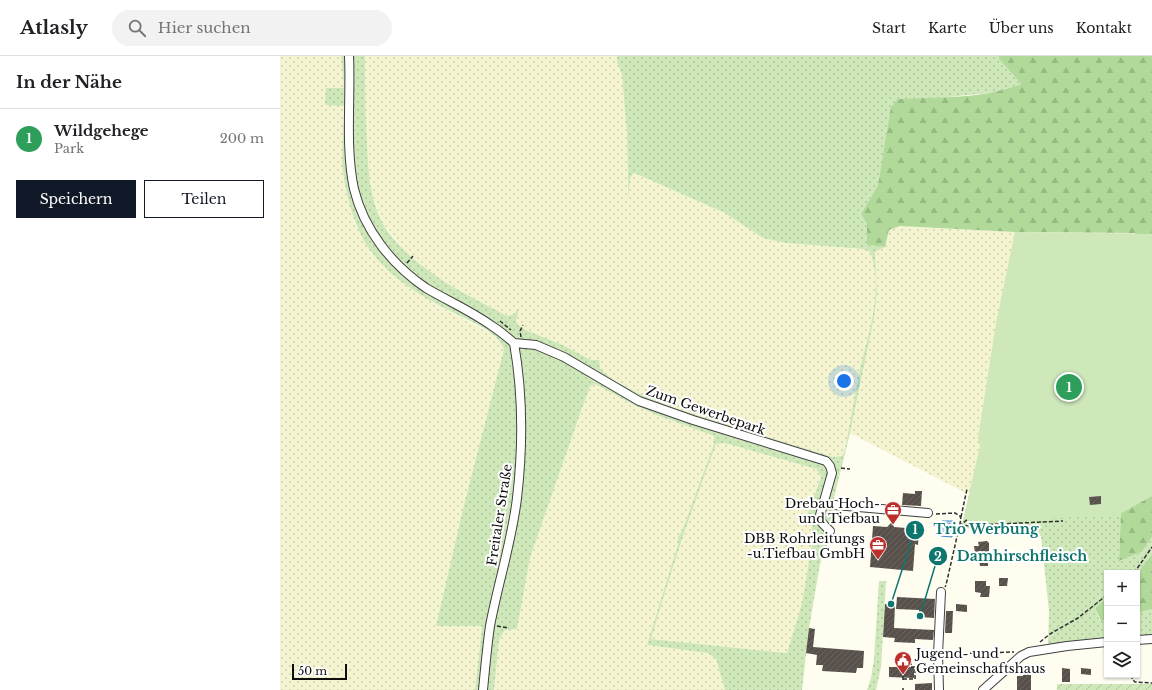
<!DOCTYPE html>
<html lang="de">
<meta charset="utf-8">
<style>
:root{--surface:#fff;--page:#f2f2f2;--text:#202124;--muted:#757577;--line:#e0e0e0;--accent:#111827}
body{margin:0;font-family:"Libre Baskerville",serif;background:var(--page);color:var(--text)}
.controls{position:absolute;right:12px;bottom:12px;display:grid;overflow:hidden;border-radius:0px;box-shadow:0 1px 3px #0004}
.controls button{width:36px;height:36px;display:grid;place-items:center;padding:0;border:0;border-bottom:1px solid var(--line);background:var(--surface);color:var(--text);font:20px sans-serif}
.scale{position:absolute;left:12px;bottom:10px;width:55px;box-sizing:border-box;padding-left:4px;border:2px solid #0e0e0e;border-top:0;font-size:11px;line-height:14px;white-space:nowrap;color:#0e0e0e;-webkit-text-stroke:3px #fff;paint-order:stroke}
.you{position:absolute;left:564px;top:325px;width:14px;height:14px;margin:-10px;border:3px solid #fff;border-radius:50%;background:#1a73e8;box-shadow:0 0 0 6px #1a73e833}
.badge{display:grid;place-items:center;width:26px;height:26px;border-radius:50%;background:var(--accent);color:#fff;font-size:13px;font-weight:700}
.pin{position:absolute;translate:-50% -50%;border:2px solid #fff;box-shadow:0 1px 4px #0006}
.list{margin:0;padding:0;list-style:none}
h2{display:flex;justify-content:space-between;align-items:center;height:52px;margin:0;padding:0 16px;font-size:17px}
h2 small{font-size:13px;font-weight:400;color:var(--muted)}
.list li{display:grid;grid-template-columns:26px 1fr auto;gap:12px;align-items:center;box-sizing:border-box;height:60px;padding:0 16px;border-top:1px solid var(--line)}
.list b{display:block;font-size:15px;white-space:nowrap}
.list p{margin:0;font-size:13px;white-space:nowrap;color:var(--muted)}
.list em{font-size:13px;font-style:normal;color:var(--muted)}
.actions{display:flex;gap:8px;padding:12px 16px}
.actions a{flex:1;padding:9px 0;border:1px solid var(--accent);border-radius:0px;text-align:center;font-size:14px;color:var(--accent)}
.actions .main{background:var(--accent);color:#fff}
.icon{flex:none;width:22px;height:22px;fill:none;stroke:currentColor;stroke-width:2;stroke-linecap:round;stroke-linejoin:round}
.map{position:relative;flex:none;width:872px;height:634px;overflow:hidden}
header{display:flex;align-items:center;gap:24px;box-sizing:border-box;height:56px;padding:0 20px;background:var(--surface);border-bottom:1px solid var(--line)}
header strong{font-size:19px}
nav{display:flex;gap:22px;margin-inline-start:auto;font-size:14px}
.search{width:280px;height:36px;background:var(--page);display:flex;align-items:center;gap:10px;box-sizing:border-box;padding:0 14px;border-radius:22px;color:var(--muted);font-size:15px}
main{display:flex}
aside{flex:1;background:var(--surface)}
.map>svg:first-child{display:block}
</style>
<header>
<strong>Atlasly</strong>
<div class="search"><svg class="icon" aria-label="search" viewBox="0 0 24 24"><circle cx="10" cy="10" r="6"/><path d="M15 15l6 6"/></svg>Hier suchen</div>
<nav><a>Start</a><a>Karte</a><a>Über uns</a><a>Kontakt</a></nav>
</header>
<main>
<aside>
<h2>In der Nähe<small></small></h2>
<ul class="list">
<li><span class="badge" style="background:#2e9e5b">1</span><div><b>Wildgehege</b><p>Park</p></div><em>200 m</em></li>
</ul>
<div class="actions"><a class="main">Speichern</a><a>Teilen</a></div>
</aside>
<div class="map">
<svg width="872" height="634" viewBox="0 0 872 634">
<defs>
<pattern id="farmland-dots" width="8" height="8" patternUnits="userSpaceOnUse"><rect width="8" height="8" fill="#f4f4d0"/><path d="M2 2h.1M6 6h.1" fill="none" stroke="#d0d0b1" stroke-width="1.8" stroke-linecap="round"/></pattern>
<pattern id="grass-dots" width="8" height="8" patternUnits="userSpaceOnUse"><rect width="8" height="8" fill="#cee8ba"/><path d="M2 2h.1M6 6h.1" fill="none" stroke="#b0c69f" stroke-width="1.8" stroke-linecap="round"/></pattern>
<pattern id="forest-firs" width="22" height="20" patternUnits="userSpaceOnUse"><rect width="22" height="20" fill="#b1d99a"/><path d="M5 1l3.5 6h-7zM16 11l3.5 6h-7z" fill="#97b984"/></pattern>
<pattern id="garden-furrows" width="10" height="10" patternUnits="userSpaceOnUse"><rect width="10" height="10" fill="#cee8ba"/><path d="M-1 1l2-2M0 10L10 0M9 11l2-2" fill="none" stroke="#b0c69f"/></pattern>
<pattern id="water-rules" width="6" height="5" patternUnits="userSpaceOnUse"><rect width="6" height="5" fill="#b6d8f5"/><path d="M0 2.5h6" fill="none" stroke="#9bb8d1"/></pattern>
<pattern id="building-hatch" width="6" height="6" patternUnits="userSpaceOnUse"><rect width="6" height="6" fill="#57504b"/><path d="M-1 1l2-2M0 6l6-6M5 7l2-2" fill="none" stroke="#6a6561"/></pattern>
</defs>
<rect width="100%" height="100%" fill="#fffdf0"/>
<!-- farmland -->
<path fill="url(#farmland-dots)" d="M0 0H61L64 32 45 49H65L62 108 66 135 75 168 92 198 154 247 210 277 221 287 224 293 183 453 156 570 202 569 195 634H0Z
M85 0H337V6L342 18 347 79V140L350 122 353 117 445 157 456 163 506 187 583 193 590 196 595 207 596 236 592 262 565 393 562 400 553 401 525 393 397 353 362 339 331 323 320 312 319 309 311 304 283 289 248 275 239 270 236 265 238 254 234 258 227 260 206 248 177 233 148 215 123 193 102 166 92 137 88 112 85 52Z
M620 170 735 176 855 177 716 268 698 380 700 390 689 437 684 436 570 377 594 262 597 237 595 196 605 191 609 174Z
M315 328 352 348 379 360 434 380V388L402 475 398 481V488L367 589 428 597 436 603 445 634H214L219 585 221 580 225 574 237 573 250 502 301 355 310 331Z
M443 387 536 413 541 420 527 459 532 471V487L522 547 507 597 370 583 389 523 426 412 436 388Z"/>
<!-- grass -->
<path fill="url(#grass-dots)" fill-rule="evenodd" d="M61 0H85C85 30 85 59 87 88 88 114 90 142 102 166 112 184 131 202 148 214 172 233 201 245 227 260L234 258 239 252 236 265 239 270 248 275 283 289 311 304H319L320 312 331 323 362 339 397 353 553 401 562 400 565 393C570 368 574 343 579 318 587 281 605 232 590 196L583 193 506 187 483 182 445 157 354 117 350 122 348 143 347 79 342 19 337 6V0H719V3L741 28 727 34 709 37 668 41 604 95 598 129 581 158 587 168V189L605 191 595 196 597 237 594 262 570 377 553 446V454L546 495H544L540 508 529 572 522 634H445L436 603 428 597 367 589 398 488V481L402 475 434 388V380L379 360 352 348 315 328 310 331 301 355 250 502 237 573 225 574 221 580 219 585 214 634H195L202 570H156L183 453 224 293C216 275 193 267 176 258 146 243 114 225 93 198 75 177 64 134 62 107 62 88 64 69 65 50L45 49 46 32H64ZM444 387 536 413 541 421 527 459 532 471V487L522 547 507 597 371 583C390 517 412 452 436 388Z
M844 373 839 505 862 496 872 481V498L857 518V517H827V542L815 552 820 565 827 563V583L768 589 769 555 761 480H744L743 468 681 473 700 390 698 381Z
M599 525H606L601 611 596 634H587L591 622 594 603Z
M872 553V581H857V557Z"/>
<!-- forest -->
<path fill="url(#forest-firs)" d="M719 0H872V481L862 496 839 505 844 373 855 177 735 176 620 170 609 174 605 191 587 189V168L581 158 598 129 611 51 618 43C659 41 703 43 741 28L719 3Z
M872 498V553L857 557V518Z
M827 542V563L821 565 815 552Z"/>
<!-- park -->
<path fill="#cee8ba" d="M735 176 872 178V440L840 458 686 468 683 465 700 390 698 381 716 267Z"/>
<!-- garden -->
<path fill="url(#garden-furrows)" d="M777 628H872V634H777Z"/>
<!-- water -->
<path fill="url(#water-rules)" stroke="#3e86ca" d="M662 465H674L672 481 661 480Z"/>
<!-- building -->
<path fill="url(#building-hatch)" d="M635 435H642L641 450 622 449 623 437 635 438Z
M821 440V448L810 449 809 441Z
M612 466 614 471 639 473 638 489 635 488 633 515 590 511 593 470 607 471Z
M707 485 709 487V495H708V510H700L699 501 695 497 694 490H699L698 486Z
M719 522H728L727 530H719Z
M695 525H706V530H710L709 541H700L701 537 695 536Z
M617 541 655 543 654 562 641 561V560H639V554L616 553Z
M605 548H615L614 572 654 574 653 584 635 583V587L614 586 615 582 603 581Z
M676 548 687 549V556L676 555Z
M666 555H673L672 577H665Z
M529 572 535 573 533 591 584 595 583 612H577L576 617 542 615 543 609H536L537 599 526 597Z
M609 611H634V622L609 621Z
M743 611H751V634H737V620H743Z
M782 612 790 613V626H782Z
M801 612 811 613V619L801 618Z
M652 627V634H635V628Z"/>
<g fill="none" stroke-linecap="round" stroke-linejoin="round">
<!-- minor casing -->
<g stroke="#414141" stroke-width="10">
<path id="minor" d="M69 0C71 43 65 91 74 133 84 174 112 209 146 232 168 245 191 255 212 270 220 275 227 281 234 287
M234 287 256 289 284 301 359 345 413 364 546 405 550 410 552 417 540 459 542 467 550 475
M543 448 648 457
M857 584 872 583
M203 634C205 613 207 591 210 570 218 527 232 485 237 442 243 391 243 338 234 287
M659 634 658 598 661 536
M703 634 741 600 749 596 787 590 827 586"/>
</g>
<!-- path -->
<path stroke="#303030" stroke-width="1.5" stroke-dasharray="4 2" stroke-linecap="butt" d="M127 207 133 200
M220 265 231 274
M241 281 240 275 243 269
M561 412 570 413
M656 458 675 457 680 460 681 463 666 529 665 531
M681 461 687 433
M679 470 783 465
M679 470 688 463
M854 517 872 491
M217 570 229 572
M760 586 770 578 798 562 827 539
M666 598 734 596
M853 619 852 623 855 626 872 627
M623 623H635V611H631V608H626
M623 624V619
M623 634V632"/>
<!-- minor -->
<use href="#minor" stroke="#fff" stroke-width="8"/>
</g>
<!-- icons -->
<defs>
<g id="office-pin" transform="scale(0.9)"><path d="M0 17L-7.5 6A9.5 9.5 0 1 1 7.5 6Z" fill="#bc2e29" stroke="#fff"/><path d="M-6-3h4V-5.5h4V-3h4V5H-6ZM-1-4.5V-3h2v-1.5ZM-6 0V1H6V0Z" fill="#fff"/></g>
<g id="civic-pin" transform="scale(0.9)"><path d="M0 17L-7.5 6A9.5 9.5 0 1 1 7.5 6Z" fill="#bc2e29" stroke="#fff"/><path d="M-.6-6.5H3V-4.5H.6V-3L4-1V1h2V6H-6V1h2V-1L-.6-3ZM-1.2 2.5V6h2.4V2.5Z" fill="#fff"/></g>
</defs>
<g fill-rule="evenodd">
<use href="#office-pin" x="613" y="454"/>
<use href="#office-pin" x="598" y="489"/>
<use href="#civic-pin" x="623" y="604"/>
</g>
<g text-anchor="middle" stroke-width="4" stroke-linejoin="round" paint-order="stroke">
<!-- street labels -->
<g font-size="13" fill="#0e0e0e" stroke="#fff">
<text transform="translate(426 354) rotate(19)" y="5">Zum Gewerbepark</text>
<text transform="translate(219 459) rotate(-81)" y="5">Freitaler Straße</text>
</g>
<!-- poi labels -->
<g font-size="13" fill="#0e0e0e" stroke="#fff" text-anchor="end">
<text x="600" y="452">Drebau Hoch-<tspan x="600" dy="15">und Tiefbau</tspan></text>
<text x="585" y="487">DBB Rohrleitungs<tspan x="585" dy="15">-u.Tiefbau GmbH</tspan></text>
<text x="636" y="602" text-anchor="start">Jugend- und<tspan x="636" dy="15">Gemeinschaftshaus</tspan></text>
</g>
</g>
<!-- callouts -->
<path fill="none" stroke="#0f766e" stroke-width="1.5" d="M611 548L635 474M640 560L658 500"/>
<g fill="#0f766e" stroke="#fff" stroke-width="1.5">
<circle cx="611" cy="548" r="4"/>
<circle cx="640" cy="560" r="4"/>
<circle cx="635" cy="474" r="10"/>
<circle cx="658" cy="500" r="10"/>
</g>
<g font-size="12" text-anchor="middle" font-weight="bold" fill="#fff">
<text x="635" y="478">1</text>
<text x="658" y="505">2</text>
</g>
<g font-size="14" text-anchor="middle" font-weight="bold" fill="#0f766e" stroke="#fff" stroke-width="4" stroke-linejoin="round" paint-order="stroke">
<text x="706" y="478">Trio Werbung</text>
<text x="742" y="505">Damhirschfleisch</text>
</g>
</svg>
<div class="controls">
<button>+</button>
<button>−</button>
<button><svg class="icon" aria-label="layers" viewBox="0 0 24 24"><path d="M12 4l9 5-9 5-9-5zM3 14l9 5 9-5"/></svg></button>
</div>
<div class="scale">50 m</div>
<div class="you"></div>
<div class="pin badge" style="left:789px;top:331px;background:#2e9e5b">1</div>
</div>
</main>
